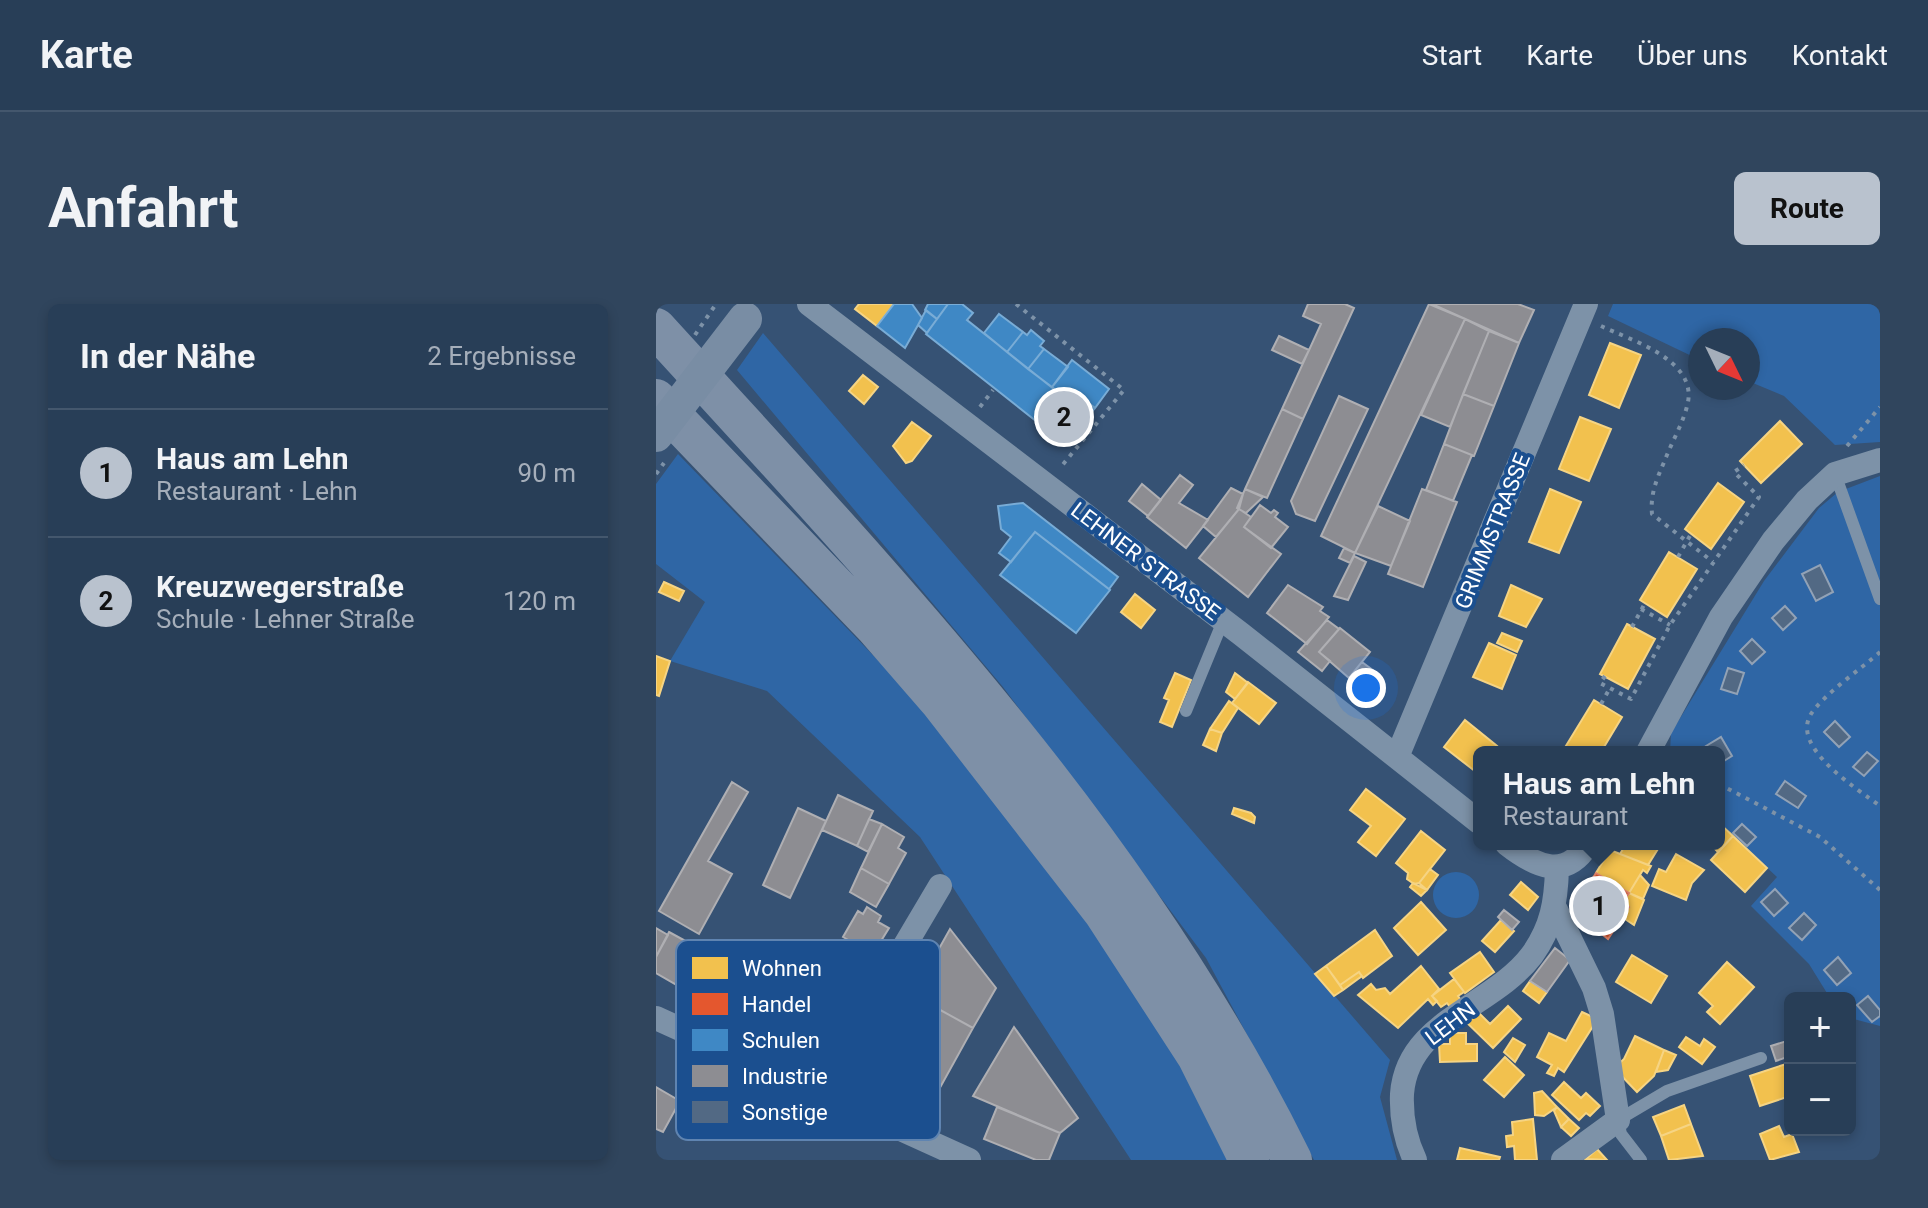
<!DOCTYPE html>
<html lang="de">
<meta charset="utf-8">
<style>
:root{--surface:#283e57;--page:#30455d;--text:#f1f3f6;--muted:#a5aeba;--line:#44576d;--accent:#b9c2ce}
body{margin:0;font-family:Roboto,sans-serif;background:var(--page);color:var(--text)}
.controls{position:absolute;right:24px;bottom:24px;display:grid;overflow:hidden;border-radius:12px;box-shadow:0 4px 12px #0003}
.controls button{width:72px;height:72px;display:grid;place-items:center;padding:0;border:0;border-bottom:2px solid var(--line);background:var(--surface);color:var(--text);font:40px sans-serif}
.compass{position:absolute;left:1032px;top:24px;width:72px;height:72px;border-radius:50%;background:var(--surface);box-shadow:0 4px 12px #0003;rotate:133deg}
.you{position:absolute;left:710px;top:384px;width:28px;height:28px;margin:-20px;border:6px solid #fff;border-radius:50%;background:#1a73e8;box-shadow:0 0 0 12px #1a73e833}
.badge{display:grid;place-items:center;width:52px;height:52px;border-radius:50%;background:var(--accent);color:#111;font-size:26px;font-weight:700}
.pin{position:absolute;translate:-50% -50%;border:4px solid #fff;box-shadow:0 2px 8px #0006}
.popup{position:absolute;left:817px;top:442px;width:252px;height:104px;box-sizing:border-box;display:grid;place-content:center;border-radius:12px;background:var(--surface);filter:drop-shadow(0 2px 6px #0005);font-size:26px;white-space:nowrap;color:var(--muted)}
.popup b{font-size:30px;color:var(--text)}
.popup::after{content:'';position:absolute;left:50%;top:100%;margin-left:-16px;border:16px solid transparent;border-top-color:var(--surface)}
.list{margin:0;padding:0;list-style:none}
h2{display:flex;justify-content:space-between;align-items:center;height:104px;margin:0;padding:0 32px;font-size:34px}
h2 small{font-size:26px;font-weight:400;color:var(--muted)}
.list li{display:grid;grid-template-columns:52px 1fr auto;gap:24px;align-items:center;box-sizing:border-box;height:128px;padding:0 32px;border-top:2px solid var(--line)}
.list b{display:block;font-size:30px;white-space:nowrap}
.list p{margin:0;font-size:26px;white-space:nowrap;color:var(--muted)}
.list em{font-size:26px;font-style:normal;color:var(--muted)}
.map{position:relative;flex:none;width:1224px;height:856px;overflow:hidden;border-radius:12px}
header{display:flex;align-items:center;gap:48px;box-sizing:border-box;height:112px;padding:0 40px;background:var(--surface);border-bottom:2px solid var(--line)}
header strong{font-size:38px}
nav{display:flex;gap:44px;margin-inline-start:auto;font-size:28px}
.intro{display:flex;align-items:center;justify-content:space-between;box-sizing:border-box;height:192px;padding:0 48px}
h1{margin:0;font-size:56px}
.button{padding:20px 36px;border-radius:12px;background:var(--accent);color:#111;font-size:28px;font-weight:700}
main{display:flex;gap:48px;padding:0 48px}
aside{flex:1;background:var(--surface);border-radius:12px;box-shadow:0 4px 12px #0003}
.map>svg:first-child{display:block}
</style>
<header>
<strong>Karte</strong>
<nav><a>Start</a><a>Karte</a><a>Über uns</a><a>Kontakt</a></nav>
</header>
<div class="intro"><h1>Anfahrt</h1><a class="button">Route</a></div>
<main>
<aside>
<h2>In der Nähe<small>2 Ergebnisse</small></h2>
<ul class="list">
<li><span class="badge">1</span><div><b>Haus am Lehn</b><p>Restaurant · Lehn</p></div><em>90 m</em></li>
<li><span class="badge">2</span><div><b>Kreuzwegerstraße</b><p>Schule · Lehner Straße</p></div><em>120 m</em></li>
</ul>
</aside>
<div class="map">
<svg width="1224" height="856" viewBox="0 0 1224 856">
<rect width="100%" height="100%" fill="#365274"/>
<!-- green -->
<path fill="#2f66a5" d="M957 0H1224V138L1179 141 1128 92 1092 77V36H1044V56L952 12Z
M107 29 734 756 724 793 741 856H658L550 654 347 383 81 66Z
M22 150 278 414 470 670 538 784 573 856H475L264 533 111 387 14 357 49 298 0 260V180Z
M1224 172V722L1194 714V694H1174L1153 660 1095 602 1121 573 1063 519V448H1014L1015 429 1108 277 1163 204 1182 188Z
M777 591a23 23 0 1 1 46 0a23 23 0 1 1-46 0Z"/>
<!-- homes -->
<path fill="#f2c14e" stroke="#f6d483" stroke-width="2" d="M203 0H238L221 22 199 5Z
M954 39 985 51 963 104 933 91Z
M207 71 222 83 208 100 193 87Z
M924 113 955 125 933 177 903 165Z
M1124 117 1146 140 1105 179 1084 157Z
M256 118 275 132 256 157 250 159 237 142Z
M1062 179 1088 198 1055 245 1029 225Z
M894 185 925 198 903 249 873 238Z
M1013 248 1041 265 1011 313 984 296Z
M8 278 28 287 23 297 3 288Z
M855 281 886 295 870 323 843 312Z
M479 290 499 306 485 324 465 308Z
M971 320 999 335 972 385 944 370Z
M846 329 866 337 861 348 841 339Z
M833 339 860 351 846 385 817 373Z
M0 352 14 357 3 392 0 391Z
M519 369 535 376 516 423 504 418 513 396 508 394Z
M579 369 592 379 579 395 570 388Z
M592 378 620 399 603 420 576 399Z
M938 396 966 413 945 448H914L908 445Z
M573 397 582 404 566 429 554 425Z
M809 416 841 442 836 448H823L820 468 788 443Z
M554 425 566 429 560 447 547 441Z
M710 485 749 515 720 552 702 538 715 522 694 506Z
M578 504 595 509 599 513 598 519 576 510Z
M1063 519 1077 532 1062 548 1054 540H1063Z
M765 527 789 546 763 579 758 580 751 575 752 569 740 559Z
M1077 532 1111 564 1089 588 1055 556Z
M970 540H1005L992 561 964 550Z
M954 546 995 562 991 569 987 566 973 589 940 569Z
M1020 550 1048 566 1036 579 1030 596 996 582 1003 565 1010 568Z
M774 565 782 571 771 586 763 579Z
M984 571 993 581 987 595 973 589Z
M865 578 882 593 872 606 854 591Z
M757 579 771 586 765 592 754 583Z
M973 589 988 596 978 621 966 613 973 603 966 599Z
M765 598 790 626 762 651 738 624Z
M845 616 858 627 839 648 826 637Z
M719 626 736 652 707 674 703 668 684 681 670 662Z
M824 648 838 668 809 689 794 669Z
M976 651 1011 672 995 699 960 678Z
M1071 658 1098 683 1064 720 1051 708 1057 702 1043 689Z
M670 662 687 686 678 692 659 670Z
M765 662 783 685 776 692 781 697 777 701 772 695 742 724 702 691 715 680 720 686 729 684 734 690Z
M703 668 706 672 687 686 684 681Z
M798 675 808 688 802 692 807 699 797 707 791 699 785 703 776 692Z
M874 677 891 688 883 699 867 687Z
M852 702 865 715 837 744 809 717 822 708 834 720Z
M926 708 937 713 939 719 908 768 902 764 898 772 891 769 896 761 881 753 893 729 910 737Z
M794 729H810V740H821V757L784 758 783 740H794Z
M979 732 1008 746 998 772 981 788 958 764 968 755Z
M1030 733 1044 742 1048 735 1059 743 1046 760 1023 743Z
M857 734 869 741 859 758 848 748Z
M1008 746 1020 751 1012 766 1000 768Z
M849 753 868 771 848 793 828 776Z
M1130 760 1134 792 1104 802 1094 772Z
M908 778 925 794 930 789 944 802 934 812 930 809 923 816 896 791Z
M886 787 901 803 888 812 879 811 878 789Z
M1028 801 1035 820 1005 832 997 813Z
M901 803 913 815 905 823 898 807Z
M877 815 881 856H859L858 842 851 843 850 832 857 831 856 818Z
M913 815 923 824 915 832 905 823Z
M1035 820 1047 852 1013 856 1005 832Z
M1123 822 1128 833 1136 830 1143 848 1114 856 1104 830Z
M804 844 844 853 843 856H801Z
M941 845 951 856 930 855Z"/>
<!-- shops -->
<path fill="#e4572e" stroke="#ec896d" stroke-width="2" d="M940 569 973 589 966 599 973 603 952 635 916 606Z"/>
<!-- schools -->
<path fill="#3f88c5" stroke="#79acd6" stroke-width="2" d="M238 0H256L266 14 249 44 221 22Z
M272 0H292L281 15 269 6Z
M292 0H306L317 9 311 16 413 97 419 89 439 104 409 140 270 30Z
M270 6 281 15 271 29 262 21Z
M343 10 367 28 351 48 328 29Z
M375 26 388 37 384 42 388 45 372 65 351 48 367 28 371 31Z
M388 45 412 63 396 83 372 65Z
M416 56 453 85 439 104 419 89 413 97 396 83Z
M367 199 462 273 453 285 379 228 355 258 343 249 355 233 345 225 342 202Z
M379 228 454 286 420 329 344 271Z"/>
<!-- industry -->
<path fill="#8d8d92" stroke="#afafb3" stroke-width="2" d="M652 0H689L698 4 647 115 626 105 665 20 647 12Z
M773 0 809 15 699 249 665 232Z
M776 0H862L878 6 863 39Z
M809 15 833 27 794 123 765 111Z
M833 27 863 39 838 102 807 90Z
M623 32 653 46 646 60 616 46Z
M807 90 838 102 818 152 788 140Z
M683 92 712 105 659 217 640 210 635 197Z
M626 105 647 115 611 194 589 185Z
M788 140 816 151 797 197 770 186Z
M524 171 537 181 523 199 552 216 530 244 491 213Z
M486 180 505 196 492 212 473 197Z
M575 184 587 190 583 205 560 233 547 222Z
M589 185 607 193 590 209 581 204Z
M766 185 801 198 767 283 732 270Z
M604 201 615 209 618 206 622 209 619 213 632 223 615 244 588 223Z
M722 202 754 217 735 262 699 249Z
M583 205 595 213 588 223 625 250 592 293 543 254Z
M688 244 699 249 694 259 683 254Z
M698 252 710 258 692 296 678 292Z
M632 281 667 303 664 307 673 313 651 340 611 309Z
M671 316 683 325 663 348 674 357 666 367 642 348Z
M684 324 714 348 693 374 663 348Z
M706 358 718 367 706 382 694 373Z
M76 478 92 488 52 557 76 570 43 630 3 607Z
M182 491 217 507 201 542 166 526Z
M142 504 170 517 134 594 107 581Z
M213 515 226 520 212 548 201 542Z
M226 520 248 533 242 544 250 549 233 580 205 564Z
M205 564 233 580 220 603 194 588Z
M211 603 225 612 222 618 233 624 217 650 187 633 202 607 207 610Z
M848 606 863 618 856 626 842 613Z
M0 624 12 631 0 653Z
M294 625 340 684 317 724 257 691Z
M13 628 46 646 26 684 0 669V653Z
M112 643 138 658 129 675 102 660Z
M899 644 914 656 891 688 874 677Z
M90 648 104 655 90 683 77 674Z
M62 666 87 678 74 703 49 691Z
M133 683 144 688 132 713 121 707Z
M257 691 317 724 275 800 215 767Z
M94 694 124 709 111 736 85 723 91 712 86 709Z
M164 694 186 706 161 749 114 730 124 710 132 713 140 696 157 705Z
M358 723 422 814 404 829 317 792Z
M1134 736V752L1120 757 1115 742Z
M0 783 24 797 7 828 0 825Z
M341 803 404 829 393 856H380L328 835Z"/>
<!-- building -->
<path fill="#526984" stroke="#92a2b6" stroke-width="2" d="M1164 261 1177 288 1160 297 1146 270Z
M1129 302 1140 314 1127 326 1116 314Z
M1096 335 1109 348 1096 360 1084 347Z
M1072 364 1088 369 1081 390 1065 385Z
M1179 417 1194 433 1183 443 1168 428Z
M1065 433 1076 452 1063 460V448H1054L1050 442Z
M1211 448 1222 457 1208 472 1197 463Z
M1129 477 1150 492 1142 504 1120 490Z
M1086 520 1100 533 1091 542 1077 529Z
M1119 585 1132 599 1118 612 1105 598Z
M1148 609 1160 621 1146 636 1133 624Z
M1182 653 1195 669 1181 681 1168 666Z
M1212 692 1224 706V712L1216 718 1201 701Z"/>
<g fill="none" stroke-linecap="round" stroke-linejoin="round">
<!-- path -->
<path stroke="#7d92a8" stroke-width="4" stroke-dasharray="4 6" stroke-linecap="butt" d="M360 0 468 86 404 164
M945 22C974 36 1040 55 1032 98 1028 118 1016 137 1009 156 1001 174 994 190 996 210L1057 258
M324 103 337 86
M1191 142 1224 103
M1022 253 1035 230
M985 305 1014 321
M976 323 989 299
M1224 348C1205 365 1168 390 1155 410 1134 444 1202 485 1224 502
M949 372 944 379 975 395 1014 321 1103 193 1078 168 1088 161
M945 400 954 384
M1063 480 1164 533 1224 586"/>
<!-- service -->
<path stroke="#7d92a8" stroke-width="12" d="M1179 170 1224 295
M530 407 567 317
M985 856 965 830 962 816 1011 787 1105 754"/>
<!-- minor -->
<path stroke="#7d92a8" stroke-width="24" d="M153 0 585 330 823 518
M992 448 1065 313 1117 237 1151 196 1179 170 1224 156
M741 453 930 0
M851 540C879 562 909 577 932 540
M900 606 938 684 946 710 962 816 907 856
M0 714 313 856
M162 788 284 582
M759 856C749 835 745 814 746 790 751 717 837 703 876 651 896 623 900 598 901 565"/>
<!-- trunk -->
<path stroke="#7e90a7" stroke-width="40" d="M0 24C237 284 479 537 636 856
M0 95 219 323 285 399 448 609 541 752 593 856"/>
<!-- path-bridge -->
<path stroke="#7d92a8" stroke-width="4" stroke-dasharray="4 6" stroke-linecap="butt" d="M39 31 60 0
M0 170 8 159"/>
<!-- secondary-bridge -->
<path stroke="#798da4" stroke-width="34" d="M0 131 89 15"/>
</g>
<g text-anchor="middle" stroke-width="8" stroke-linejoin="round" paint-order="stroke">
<!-- street labels -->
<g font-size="22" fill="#fff" stroke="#1b4f8f">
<text transform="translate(836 227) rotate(-68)" y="8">GRIMMSTRASSE</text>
<text transform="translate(490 257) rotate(37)" y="8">LEHNER STRASSE</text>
<text transform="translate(794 719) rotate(-37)" y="8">LEHN</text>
</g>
</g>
<!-- legend -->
<rect x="20" y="636" width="264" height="200" rx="12" fill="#1b4f8f" stroke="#5f84b1" stroke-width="2"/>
<rect x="36" y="653" width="36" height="22" fill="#f2c14e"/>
<rect x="36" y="689" width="36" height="22" fill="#e4572e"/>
<rect x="36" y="725" width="36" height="22" fill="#3f88c5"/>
<rect x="36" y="761" width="36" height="22" fill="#8d8d92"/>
<rect x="36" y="797" width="36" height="22" fill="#526984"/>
<g font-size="22" fill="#fff">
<text x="86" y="672">Wohnen</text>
<text x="86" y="708">Handel</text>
<text x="86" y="744">Schulen</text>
<text x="86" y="780">Industrie</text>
<text x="86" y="816">Sonstige</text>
</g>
</svg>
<div class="controls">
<button>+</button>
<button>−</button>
</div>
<svg class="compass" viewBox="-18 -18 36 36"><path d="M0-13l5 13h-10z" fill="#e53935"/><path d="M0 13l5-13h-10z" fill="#a5aeba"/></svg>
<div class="you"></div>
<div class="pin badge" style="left:943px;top:602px">1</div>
<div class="popup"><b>Haus am Lehn</b>Restaurant</div>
<div class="pin badge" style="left:408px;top:113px">2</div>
</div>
</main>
